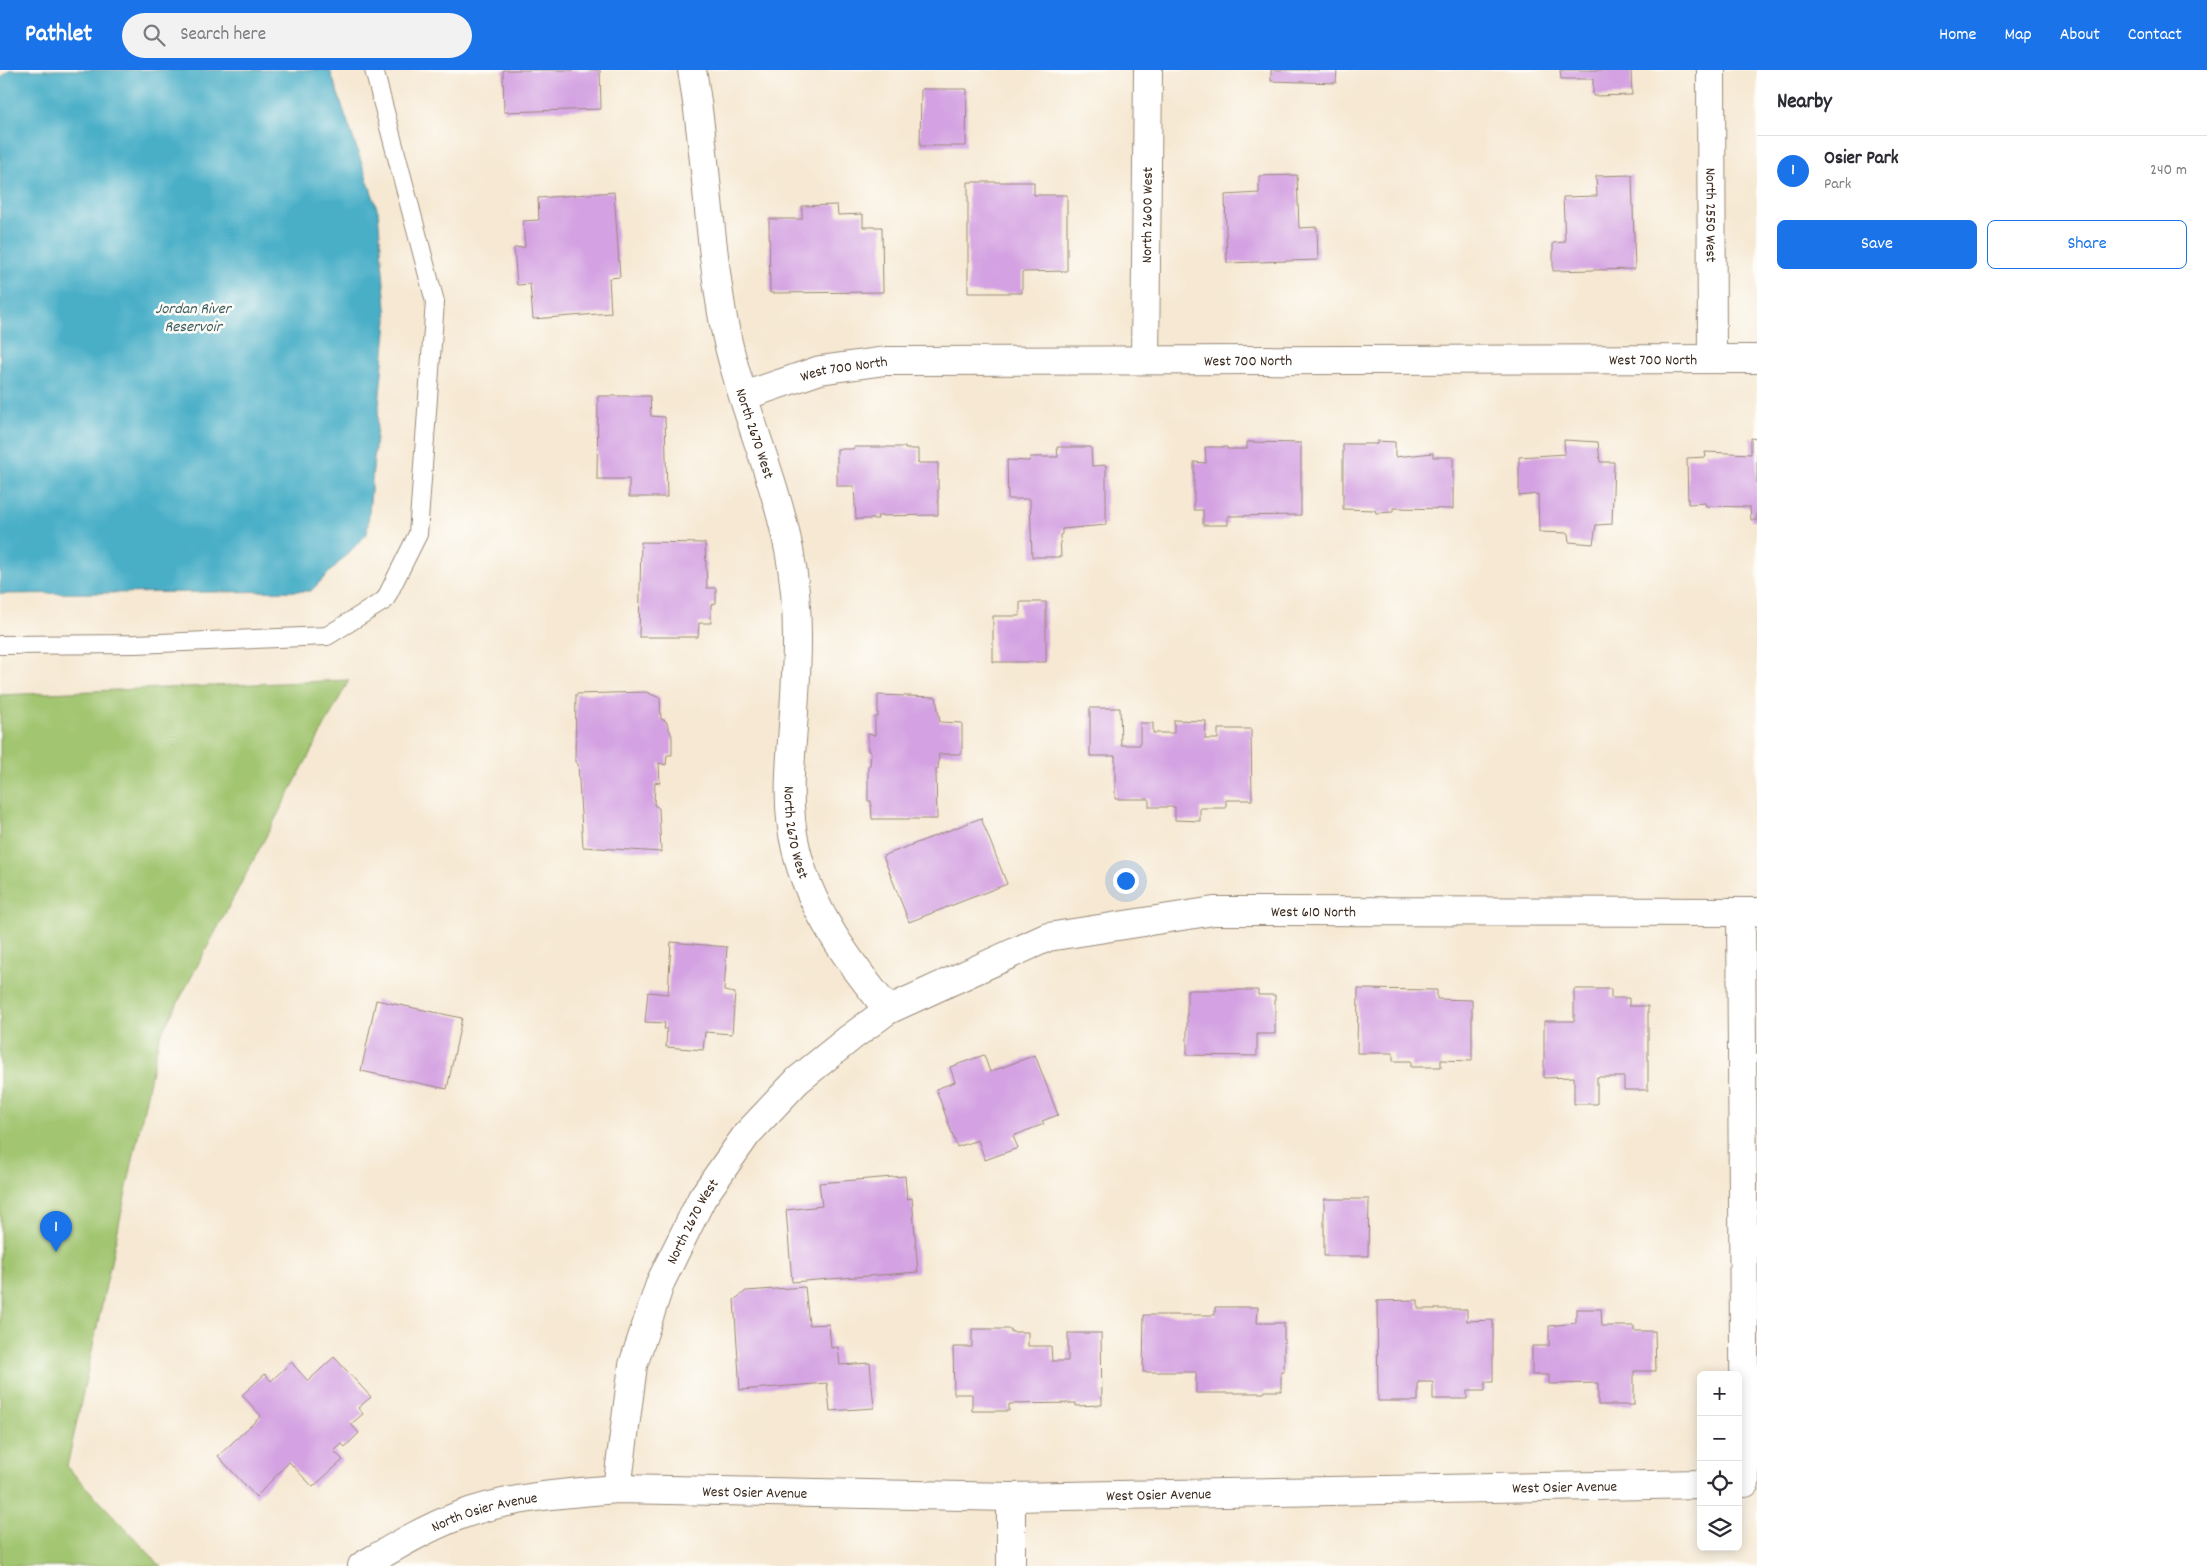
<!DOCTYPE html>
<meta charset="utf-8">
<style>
:root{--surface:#fff;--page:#f2f2f3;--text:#2b2b33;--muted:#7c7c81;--line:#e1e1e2;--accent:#1a73e8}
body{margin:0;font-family:Dekko,sans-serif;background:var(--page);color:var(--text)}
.controls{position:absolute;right:15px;bottom:15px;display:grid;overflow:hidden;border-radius:8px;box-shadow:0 2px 12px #0003}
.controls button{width:45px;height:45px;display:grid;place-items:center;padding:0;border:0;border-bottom:1px solid var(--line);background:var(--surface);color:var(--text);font:25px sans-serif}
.you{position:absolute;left:1125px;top:810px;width:18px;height:18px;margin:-12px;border:4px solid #fff;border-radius:50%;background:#1a73e8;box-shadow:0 0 0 8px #1a73e833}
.badge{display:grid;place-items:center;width:32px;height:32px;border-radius:50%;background:var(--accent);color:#fff;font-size:16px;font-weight:700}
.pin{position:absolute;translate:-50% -41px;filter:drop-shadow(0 1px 2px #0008)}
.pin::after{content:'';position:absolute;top:26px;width:18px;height:15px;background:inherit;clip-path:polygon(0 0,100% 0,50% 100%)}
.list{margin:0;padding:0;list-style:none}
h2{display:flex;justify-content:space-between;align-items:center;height:65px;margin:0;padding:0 20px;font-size:21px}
h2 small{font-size:16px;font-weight:400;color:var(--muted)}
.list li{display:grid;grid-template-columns:32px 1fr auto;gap:15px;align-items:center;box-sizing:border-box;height:70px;padding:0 20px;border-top:1px solid var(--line)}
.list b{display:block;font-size:19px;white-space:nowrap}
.list p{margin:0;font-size:16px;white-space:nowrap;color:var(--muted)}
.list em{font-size:16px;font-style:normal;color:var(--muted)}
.actions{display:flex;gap:10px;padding:15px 20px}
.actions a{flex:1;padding:11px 0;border:1px solid var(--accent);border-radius:8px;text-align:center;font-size:18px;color:var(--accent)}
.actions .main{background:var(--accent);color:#fff}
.icon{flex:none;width:28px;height:28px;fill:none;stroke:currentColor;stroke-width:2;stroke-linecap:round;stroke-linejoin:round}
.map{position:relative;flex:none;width:1757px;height:1496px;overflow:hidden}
header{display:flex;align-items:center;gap:30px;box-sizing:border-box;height:70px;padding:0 25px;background:var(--accent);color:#fff}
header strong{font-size:24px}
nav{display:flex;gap:28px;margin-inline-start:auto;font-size:18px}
.search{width:350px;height:45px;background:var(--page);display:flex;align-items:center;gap:12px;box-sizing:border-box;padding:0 18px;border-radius:28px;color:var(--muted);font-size:19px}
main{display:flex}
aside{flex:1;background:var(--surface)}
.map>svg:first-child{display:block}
</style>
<header>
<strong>Pathlet</strong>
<div class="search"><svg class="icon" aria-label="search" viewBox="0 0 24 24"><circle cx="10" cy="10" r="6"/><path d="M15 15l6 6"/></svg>Search here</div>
<nav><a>Home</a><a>Map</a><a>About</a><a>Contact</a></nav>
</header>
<main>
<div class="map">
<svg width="1757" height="1496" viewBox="0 0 1757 1496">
<rect width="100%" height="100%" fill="#fdfcf7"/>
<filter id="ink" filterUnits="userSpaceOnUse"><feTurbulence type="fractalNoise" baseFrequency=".02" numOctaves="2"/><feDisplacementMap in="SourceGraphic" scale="10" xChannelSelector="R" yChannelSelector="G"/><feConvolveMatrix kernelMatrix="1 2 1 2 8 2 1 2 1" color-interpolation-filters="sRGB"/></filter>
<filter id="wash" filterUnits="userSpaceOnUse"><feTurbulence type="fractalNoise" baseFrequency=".0096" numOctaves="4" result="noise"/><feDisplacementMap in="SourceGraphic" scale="20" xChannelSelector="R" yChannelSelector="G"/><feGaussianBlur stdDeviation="1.12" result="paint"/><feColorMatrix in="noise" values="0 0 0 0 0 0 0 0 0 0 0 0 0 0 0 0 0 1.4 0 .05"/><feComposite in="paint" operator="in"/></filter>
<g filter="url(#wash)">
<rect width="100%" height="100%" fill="#f6e8d2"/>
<!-- green -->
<path fill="#a1c56f" stroke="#6e7846" d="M349 610 159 968 67 1397 161 1496H0V625Z"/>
<!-- water -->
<path fill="#48afc7" stroke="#426c72" d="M9 0H330L378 141 387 250 367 464 311 521 0 524V9Z"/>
<g id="blocks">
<!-- building -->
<path fill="#d4a2e2" d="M503 0H600L601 39 504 42Z
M1271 0H1337L1336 13 1271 11Z
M1560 0H1631L1632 25 1593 26V9H1561Z
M921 19H967L966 76H920Z
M1297 105 1299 158 1317 157 1318 190 1227 193 1225 125 1259 123V106Z
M1632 105 1635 199 1553 201V173L1565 172 1563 127 1597 126 1596 106Z
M968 112H1034V125H1067V201L1022 202V223H968Z
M614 122 620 207 609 208 611 243 533 249 530 214 517 215 514 178 525 177 523 151 539 150 538 128Z
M837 135 838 145 863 144V157H882L883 222 770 223 769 149H802V136Z
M598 326H650L651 346 665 347 667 427H629V409H597Z
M1751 368 1757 369V450H1751L1750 437 1706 436 1705 433 1688 434 1687 388 1706 387 1705 382 1751 384Z
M1564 370 1598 372 1600 392H1614L1612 454 1596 455 1593 474 1569 472 1568 463 1539 462 1538 424 1519 426V387L1565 384Z
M1377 371 1395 372V387L1433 383V387H1453V439L1393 438V442L1376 443 1375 440 1343 439V374H1377Z
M1247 372 1301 373V445L1228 446V455H1203V440H1194V392L1206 393 1205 377H1227V379H1247Z
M854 377H905V379H918V393H938V445L877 446 878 449H856L854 416H837V379H853Z
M1057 377H1091L1092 396 1106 395V455L1062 459V464L1060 465 1061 487H1032L1030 429H1008L1007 390 1029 391 1030 387H1058Z
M641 472 705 473 707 518H716V533L711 535V553H699L698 567H639Z
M1020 532H1046V592H993V546H1020Z
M646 622 660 628 661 649 666 651 672 666V685H667L666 695 659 693 660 713 655 712 654 735 659 738 661 782 583 777 578 694 575 692 576 624Z
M878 625 936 627 940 652 962 653V684H939L938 699H936L937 749H872L871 731H868V696L870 695 871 682 868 681V664L875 665V647H878Z
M1090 638H1120L1121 675H1140V653H1153V663H1174V650L1206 651 1205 669H1218V659H1251L1252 730H1226V738H1200V751L1175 750V737H1149V729H1115V686H1090Z
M981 748 1007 814 909 852 883 786Z
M671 872 727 877 724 921 735 923 732 964 705 962 703 980 666 977 667 959H664L665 953 645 952 648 922 668 924Z
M1358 919 1437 920V929L1472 930V991L1441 990V997H1411V991H1393V983H1357Z
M1574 919H1611V928H1629V936H1648V1020H1624V1007H1597V1034H1574V1007L1544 1008V951H1574Z
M1187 920H1258V925H1275V964H1257V986L1187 985Z
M376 930 462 948 447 1019 361 1001Z
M984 985 990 1002 1035 985 1058 1045 1042 1051 1044 1054 1013 1066 1018 1078 985 1090 978 1070 957 1077 936 1019 955 1012 950 997Z
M905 1106 907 1129 912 1128 918 1202 792 1212 786 1140 822 1136 819 1113Z
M1324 1129H1369L1368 1186H1324Z
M805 1217 809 1255 829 1254 831 1278 838 1277 840 1295 870 1293 874 1338 830 1341 827 1313 740 1320 734 1230 746 1221Z
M1418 1230V1239H1467V1251L1493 1250V1312H1485V1321H1467V1329H1433V1312H1418V1331H1378L1377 1231Z
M1215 1237H1258L1257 1253H1284V1302H1281V1321H1265L1264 1323H1196V1302H1143L1144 1245H1215Z
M1576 1239H1601L1602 1256H1634V1261H1655L1656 1301H1634V1335H1598V1313L1549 1314V1305H1532V1276H1549V1256L1576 1253Z
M972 1259H1011V1262H1028V1276H1051L1052 1291H1068V1263H1101L1102 1335 1076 1336V1333L1009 1334V1341H972V1324H954L953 1277H972Z
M334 1287 371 1327 358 1338 363 1344 351 1354 359 1363 345 1377 342 1374 334 1381 343 1390 313 1417 289 1392 256 1427 218 1386 261 1346 242 1325 265 1304 271 1311 291 1292 308 1311Z"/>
</g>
</g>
<g filter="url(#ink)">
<use href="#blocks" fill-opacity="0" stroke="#988978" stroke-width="1"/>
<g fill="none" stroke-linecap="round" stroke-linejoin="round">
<!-- service casing -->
<g stroke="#988978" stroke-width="20">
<path id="service" d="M0 575 136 574 327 566 385 530 418 464 435 232 374 0"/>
</g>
<!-- minor casing -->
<g stroke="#988978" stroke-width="30">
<g id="minor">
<path id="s1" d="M692 0C707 84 708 170 724 254 739 331 774 403 789 480 801 539 797 598 793 657 790 697 786 739 796 779 810 840 850 893 888 940"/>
<path id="s2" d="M1711 0 1712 289"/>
<path id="s3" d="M1145 290 1148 0"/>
<path id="s4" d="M744 326 820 300 885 291 1757 289"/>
<path d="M1738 1413H1745L1741 842"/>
<path id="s5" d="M617 1419 633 1295 661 1211 702 1128 747 1064 798 1010 850 968 888 940 1048 867 1214 841 1757 842"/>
<path id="s6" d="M362 1496C393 1478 424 1459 458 1446 508 1427 564 1423 617 1419L1011 1427 1701 1414"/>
<path d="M1011 1496V1427"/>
</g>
</g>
<!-- service -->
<use href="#service" stroke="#fff" stroke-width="18"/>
<!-- minor -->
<use href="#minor" stroke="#fff" stroke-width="28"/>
</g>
</g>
<g text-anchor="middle" stroke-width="5" stroke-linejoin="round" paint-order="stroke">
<!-- street labels -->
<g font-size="15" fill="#3b2a1e" stroke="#fdfcf7">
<text dy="5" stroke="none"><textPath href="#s3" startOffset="145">North 2600 West</textPath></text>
<text dy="5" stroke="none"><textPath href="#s2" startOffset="145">North 2550 West</textPath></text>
<text dy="5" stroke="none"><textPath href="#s4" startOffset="914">West 700 North</textPath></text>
<text dy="5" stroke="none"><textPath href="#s4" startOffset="509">West 700 North</textPath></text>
<text dy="5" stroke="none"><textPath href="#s4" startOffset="104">West 700 North</textPath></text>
<text dy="5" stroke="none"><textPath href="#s1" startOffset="370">North 2670 West</textPath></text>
<text dy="5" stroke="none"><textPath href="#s1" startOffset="775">North 2670 West</textPath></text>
<text dy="5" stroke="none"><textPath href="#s5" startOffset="1016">West 610 North</textPath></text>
<text dy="5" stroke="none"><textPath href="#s5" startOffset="281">North 2670 West</textPath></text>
<text dy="5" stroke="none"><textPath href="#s6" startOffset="1218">West Osier Avenue</textPath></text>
<text dy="5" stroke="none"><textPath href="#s6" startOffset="408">West Osier Avenue</textPath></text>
<text dy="5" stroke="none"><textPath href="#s6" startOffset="812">West Osier Avenue</textPath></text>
<text dy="5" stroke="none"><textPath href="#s6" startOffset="135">North Osier Avenue</textPath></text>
</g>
<!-- water labels -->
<g font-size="16" font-style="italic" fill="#405f62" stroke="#fdfcf7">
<text x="193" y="243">Jordan River<tspan x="193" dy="18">Reservoir</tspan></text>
</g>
</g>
</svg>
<div class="controls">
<button>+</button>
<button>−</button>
<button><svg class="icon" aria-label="locate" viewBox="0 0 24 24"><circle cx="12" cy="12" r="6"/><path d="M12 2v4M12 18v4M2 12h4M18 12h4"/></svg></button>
<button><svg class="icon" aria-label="layers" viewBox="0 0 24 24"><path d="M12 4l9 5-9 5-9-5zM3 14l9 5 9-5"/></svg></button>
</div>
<div class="you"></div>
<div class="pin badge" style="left:56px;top:1182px">1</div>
</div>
<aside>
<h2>Nearby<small></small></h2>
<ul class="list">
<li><span class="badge">1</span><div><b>Osier Park</b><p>Park</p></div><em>240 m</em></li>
</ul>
<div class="actions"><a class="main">Save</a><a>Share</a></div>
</aside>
</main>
